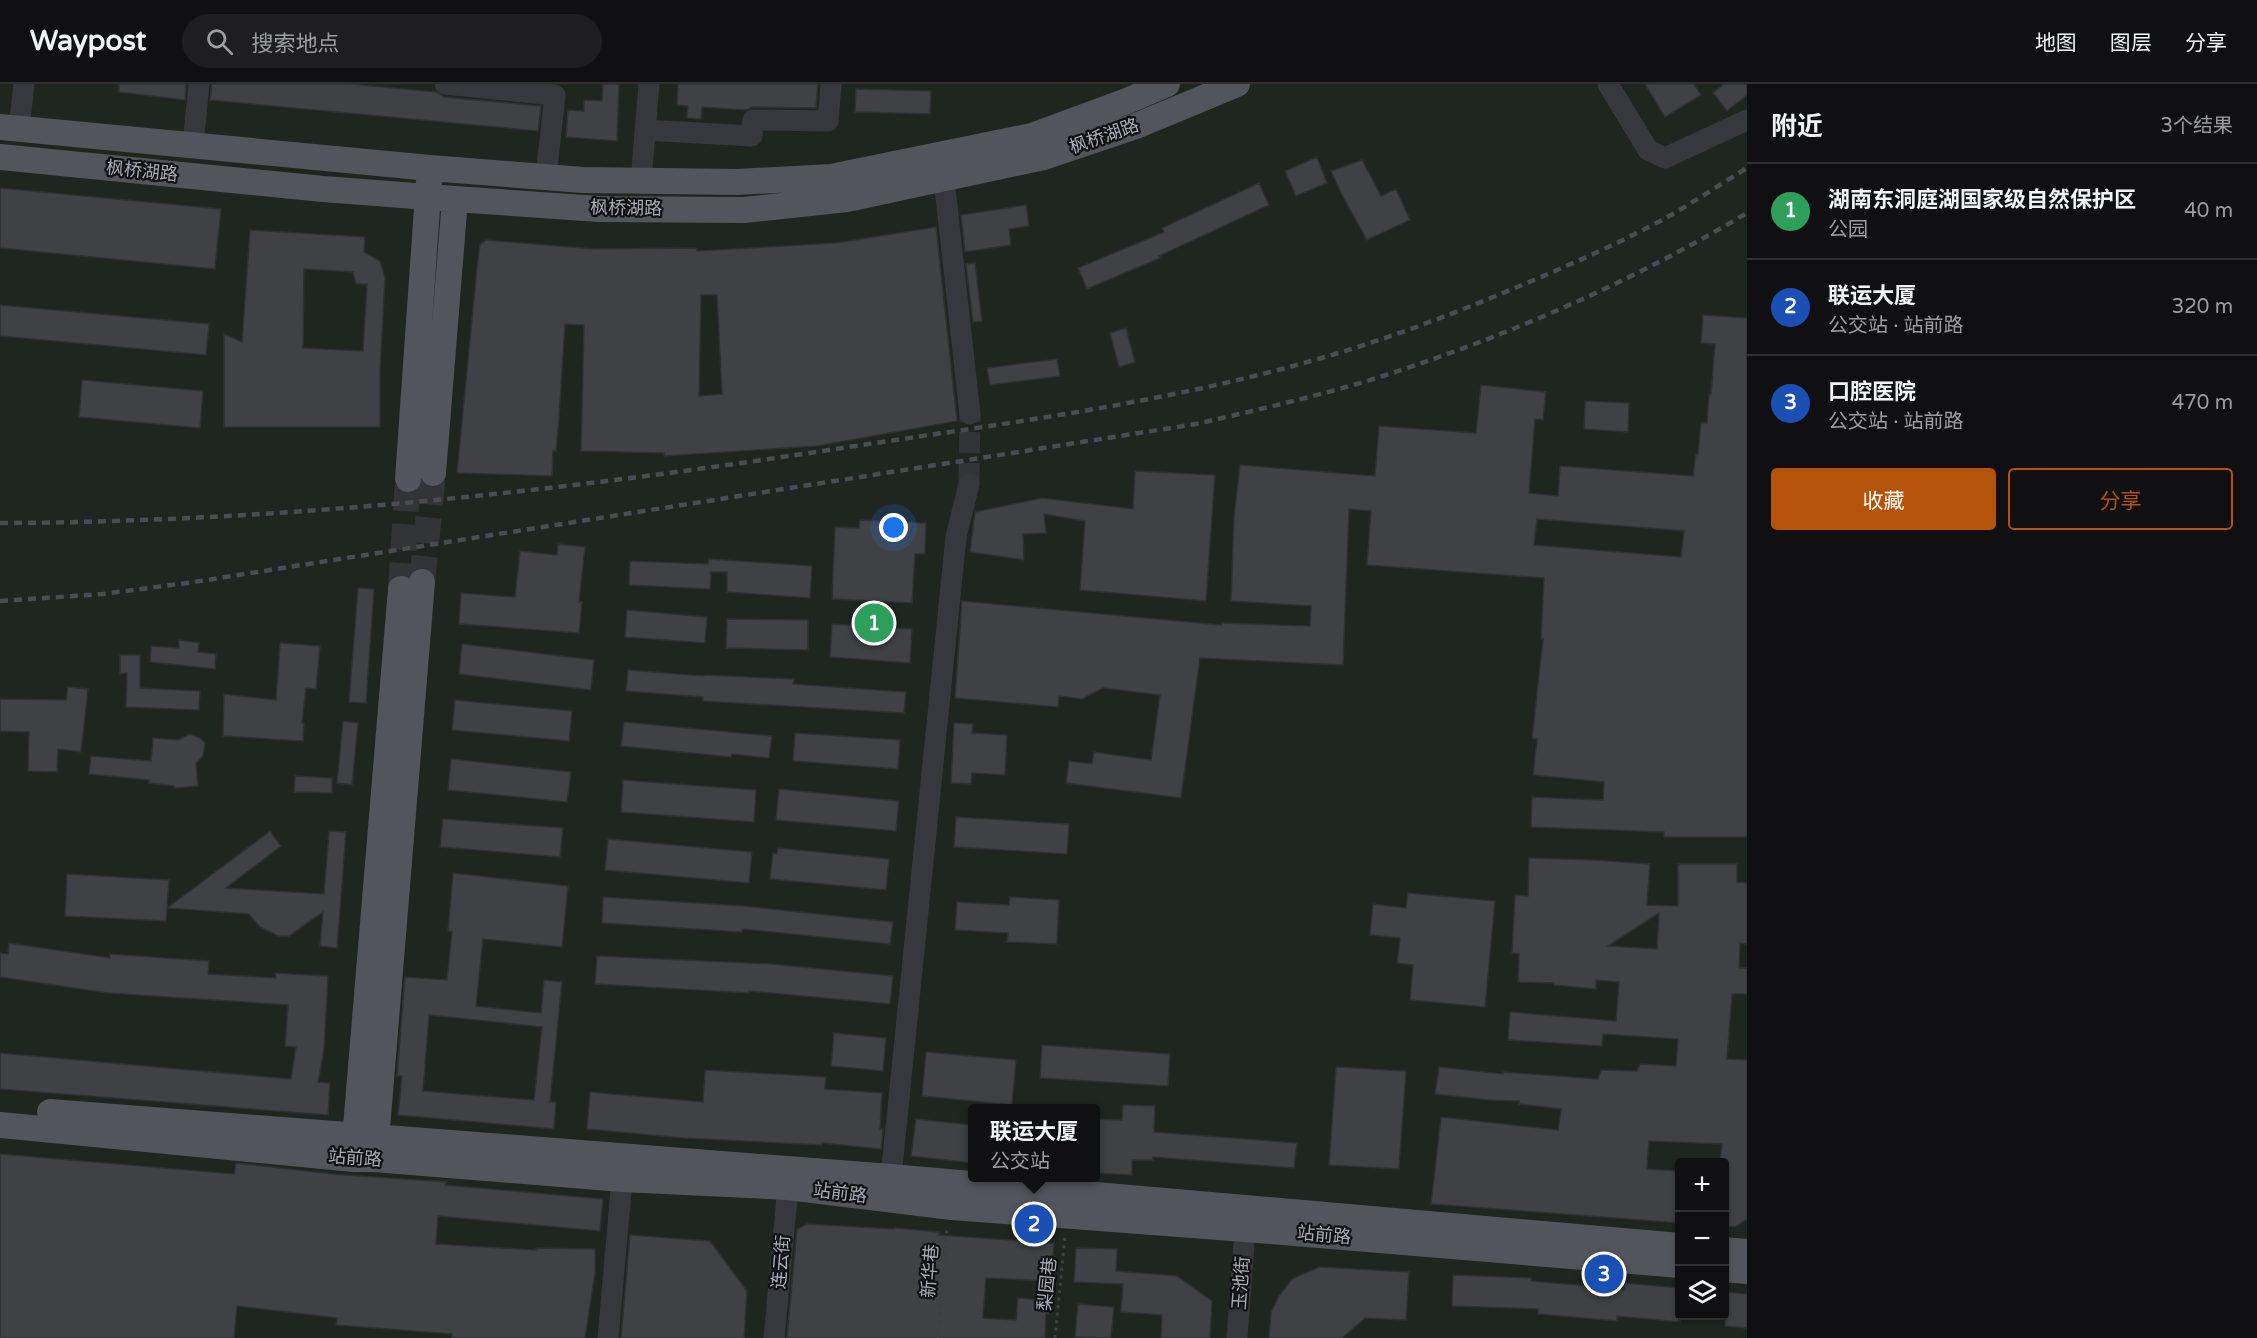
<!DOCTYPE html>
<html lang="zh">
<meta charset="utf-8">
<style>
:root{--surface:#101012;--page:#1e1e20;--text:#f1f3f6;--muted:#9c9d9f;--line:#303032;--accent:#b45309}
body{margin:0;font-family:"Varela Round","Noto Sans SC",sans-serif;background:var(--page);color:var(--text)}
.controls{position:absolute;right:18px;bottom:18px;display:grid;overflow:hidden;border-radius:6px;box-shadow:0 2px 4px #0004}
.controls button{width:54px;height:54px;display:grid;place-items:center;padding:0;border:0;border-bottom:2px solid var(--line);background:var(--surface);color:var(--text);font:30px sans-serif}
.you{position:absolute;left:894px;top:444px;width:21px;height:21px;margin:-15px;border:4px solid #fff;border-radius:50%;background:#1a73e8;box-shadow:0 0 0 9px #1a73e833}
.badge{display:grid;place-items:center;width:39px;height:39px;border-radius:50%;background:var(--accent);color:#fff;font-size:20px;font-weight:700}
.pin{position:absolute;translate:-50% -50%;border:3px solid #fff;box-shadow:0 2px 6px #0006}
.popup{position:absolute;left:968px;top:1020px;width:132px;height:78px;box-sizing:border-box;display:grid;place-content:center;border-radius:6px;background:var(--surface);filter:drop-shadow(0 2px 4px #0005);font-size:20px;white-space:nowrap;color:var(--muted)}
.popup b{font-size:22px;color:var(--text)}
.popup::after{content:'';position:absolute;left:50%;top:100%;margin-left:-12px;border:12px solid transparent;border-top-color:var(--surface)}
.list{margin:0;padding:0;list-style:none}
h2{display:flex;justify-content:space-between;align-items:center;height:78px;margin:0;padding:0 24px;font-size:26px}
h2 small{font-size:20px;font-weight:400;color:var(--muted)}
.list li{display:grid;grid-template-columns:39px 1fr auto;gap:18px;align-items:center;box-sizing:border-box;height:96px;padding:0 24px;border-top:2px solid var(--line)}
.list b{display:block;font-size:22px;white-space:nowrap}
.list p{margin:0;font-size:20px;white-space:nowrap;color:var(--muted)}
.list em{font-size:20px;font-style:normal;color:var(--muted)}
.actions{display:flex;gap:12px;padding:18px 24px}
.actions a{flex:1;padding:14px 0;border:2px solid var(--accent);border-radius:6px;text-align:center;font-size:21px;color:var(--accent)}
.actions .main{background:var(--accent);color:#fff}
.icon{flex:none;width:33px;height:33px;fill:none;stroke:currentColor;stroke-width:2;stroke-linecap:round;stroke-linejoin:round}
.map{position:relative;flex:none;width:1747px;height:1254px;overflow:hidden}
header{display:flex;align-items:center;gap:36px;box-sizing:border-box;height:84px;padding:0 30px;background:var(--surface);border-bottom:2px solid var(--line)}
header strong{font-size:28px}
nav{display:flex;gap:33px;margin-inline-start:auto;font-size:21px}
.search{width:420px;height:54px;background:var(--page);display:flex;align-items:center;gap:15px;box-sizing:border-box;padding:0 21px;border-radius:33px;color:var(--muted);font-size:22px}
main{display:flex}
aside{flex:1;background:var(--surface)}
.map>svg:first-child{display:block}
</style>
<header>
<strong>Waypost</strong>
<div class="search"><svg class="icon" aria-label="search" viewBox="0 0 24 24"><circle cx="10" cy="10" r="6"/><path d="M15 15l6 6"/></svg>搜索地点</div>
<nav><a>地图</a><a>图层</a><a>分享</a></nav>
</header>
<main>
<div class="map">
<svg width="1747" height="1254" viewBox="0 0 1747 1254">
<rect width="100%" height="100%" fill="#161618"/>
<!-- green -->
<path fill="#1e261f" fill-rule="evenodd" d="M0 0H1747V1254H0ZM972 1024H1096V1094H972ZM1680 1078H1724V1232H1680Z"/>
<!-- building -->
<path fill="#404145" stroke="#303034" stroke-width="1.5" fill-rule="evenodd" d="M119 0H186L185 16 119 8Z
M212 0H351L436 8 444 13 541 22 538 47 210 16Z
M603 0H619L617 57 566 53 568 26 584 27V16L602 17Z
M678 0H818L816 24 753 23 746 26 702 23 701 35 687 34 688 22 677 21Z
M1645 0H1694L1701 11 1665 33Z
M1724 0H1747V11L1727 27 1713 9Z
M856 5 931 7 930 30 855 28Z
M1317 73 1327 99 1296 112 1285 87Z
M1362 76 1381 112 1396 105 1410 136 1367 156 1342 111 1331 87Z
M1259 99 1269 121 1159 172 1160 174 1087 205 1078 184 1164 148 1162 144Z
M0 104 221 125 215 185 0 164Z
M1026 121 1029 142 1009 145 1011 161 965 168 961 131Z
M936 143 957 337 817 362 664 372V369L581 367 584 241 565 240 559 334 556 367H553L552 392 457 389 477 184 480 161 486 156 594 165 696 164 697 167 836 159ZM701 211H717L722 310 699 312Z
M250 146 365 153 364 168 380 177 385 194 380 288V343H224V250L242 258ZM304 185 353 188 356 200H367L363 267 303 264Z
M975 179 982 237 973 238 966 180Z
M0 221 209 240 206 271 0 252Z
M1703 231 1747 234V753H1664V748L1531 743 1532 713 1603 716 1604 698 1533 691 1537 655 1532 654 1543 555H1541L1544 494 1367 481 1371 427 1349 425 1343 581 1200 574 1181 714 1066 699 1069 677 1092 680 1094 668 1151 676 1160 611 1103 604 1082 615 1059 612 1058 623 955 614 962 517 1221 541 1222 539 1310 542 1311 522 1231 517 1234 433 1240 381 1375 392 1379 342 1476 349 1481 301 1546 308 1543 336 1535 335 1529 409 1558 412 1560 382 1693 392 1696 370H1698L1701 339H1707L1709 310H1711L1715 260 1701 259ZM1537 435 1684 447 1681 473 1534 461Z
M1126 244 1135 278 1119 283 1110 249Z
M1057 275 1060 292 990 301 987 284Z
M82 296 203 307 200 344 79 333Z
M1585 317 1629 319 1628 348 1584 345Z
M1135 387 1215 391 1206 517 1080 506 1085 437 1044 430 1046 449 1023 450 1024 476 970 468 975 428 1042 414 1133 425Z
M860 436 926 439 925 470H915L912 519 832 515 835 443 859 444Z
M558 460 585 463 579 518H582L579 549 459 540 461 509 515 513 520 467 557 471Z
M709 475 812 482 810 514 727 508V488H711L710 505 629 501 630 477 708 480Z
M358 504 374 505 366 619 349 618Z
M627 526 707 533 705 559 625 553Z
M727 535 808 536V566L726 564Z
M832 540 912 545 910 579 830 573Z
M179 556 199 559 198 568 216 570 215 585 150 578 151 562 179 564Z
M280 559 320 562 316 605 306 604 302 639H304L303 657 223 652 224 610 276 616Z
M462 560 594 576 591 606 459 590Z
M120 571H140V604L200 607 199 626 126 623 127 589 120 590Z
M628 586 704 592V591L794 595 793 600 906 608 904 629 703 617V613L626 607Z
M68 603 88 605 81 668 58 665 57 688 28 687 29 648 0 647V615L66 616Z
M455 616 572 627 569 657 452 646Z
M343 637 358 639 352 701 337 699Z
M624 638 772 652 769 674 732 670 731 673 621 662Z
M954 639 973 640 972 649 1007 651 1005 691 972 689 971 700 951 699Z
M795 649 900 656 898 685 793 677Z
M190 650 200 654 205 659 203 672 196 679 198 702 174 704V702L149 699V696L89 690 91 672 151 677 153 654 178 656Z
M451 675 571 688 567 718 448 706Z
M295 692 332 694V709L294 708Z
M623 696 756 706 754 738 621 728Z
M779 705 899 717 896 747 776 736Z
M956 733 1069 740 1067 770 954 763Z
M443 735 563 744 560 773 440 763Z
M270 747 281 762 226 804 324 810 329 747 346 748 337 864 320 862 323 828 289 852H278L260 843 249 830 167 824 166 837 65 832 67 790 169 796 167 824Z
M608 755 752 768 749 799 605 786Z
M778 764 889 775 886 806 770 795 773 769 777 770Z
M1529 774 1594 776 1650 780 1647 821 1678 822V780H1737V798L1747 799V860L1740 859 1739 884H1747V910H1732L1727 975 1747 976V1135L1735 1143 1725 1142V1078H1720L1722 1060 1649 1057 1647 1085 1680 1087V1139L1431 1120 1441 1033 1558 1046 1561 1025 1519 1020V1017L1489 1016 1435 1010 1439 983 1503 990V988L1598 995 1601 986 1637 987 1640 980 1676 982 1678 955 1603 950 1602 962 1508 956 1510 928 1616 937 1619 898 1596 896V905L1554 901V899L1518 898 1519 870 1512 869 1515 811 1528 812ZM1659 829 1657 865 1608 862Z
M453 789 568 802 562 863 483 855 476 922 541 929 544 896 562 898 550 1018H556L554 1045 398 1031 402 992H397L405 893 447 896 452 848 448 847ZM429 931 542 943 534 1016 423 1007Z
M1408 809 1495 817 1485 923 1410 916 1413 881 1397 879 1400 854 1370 851 1373 820 1406 824Z
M603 813 744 822 893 838 890 860 742 845V848L602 839Z
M1010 813 1059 816 1057 860 1007 858 1008 849 955 846 957 818 1009 821Z
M9 859 110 874V870L209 877 208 890 276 894 275 889 328 892 324 966 318 998 330 999 328 1031 0 1005V969L291 995 296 963 285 962 288 921 108 909 0 893V869L8 870Z
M597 872 771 880 893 892 890 920 749 907V909L595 900Z
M834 949 886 954 883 987 831 982Z
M1042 961 1170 970 1168 1002 1040 994Z
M926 968 1016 976 1012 1021 922 1012Z
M1336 983 1406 987 1399 1085 1329 1081Z
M705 986 826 993 825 1005 882 1009 880 1045H883L881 1065 822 1059V1061L683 1054 587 1045 590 1008 703 1018Z
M1123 1021 1155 1022 1154 1048 1297 1059 1294 1084 1153 1073V1076H1132V1091L1095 1089V1035L1122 1036Z
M916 1035 972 1041V1079L911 1072Z
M0 1070 234 1090 236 1079 333 1090 446 1098 445 1101 603 1115 600 1147 438 1132 436 1160 536 1166V1164L595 1165V1189L585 1254H452V1250L336 1241 337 1234 237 1222 234 1254H0Z
M807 1140 894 1145 895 1144 939 1148V1151L1054 1159 1051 1197 986 1194 983 1234 1016 1236 1018 1214 1050 1217 1049 1230H1046L1045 1254H787L797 1145Z
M630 1151 710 1157 747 1207 744 1254H621Z
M1076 1164 1117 1165 1116 1187 1177 1192 1212 1217 1210 1254H1161L1162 1231 1121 1228 1123 1200 1074 1198Z
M1319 1183 1409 1188 1406 1236 1365 1234 1342 1254H1269L1271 1228 1279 1212 1292 1195Z
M1453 1191 1531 1194V1197L1624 1205 1625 1199 1680 1204V1238L1617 1232V1237L1538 1230V1225L1452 1222Z
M1725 1208 1747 1210V1244L1725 1242Z
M1078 1220 1114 1223 1111 1254 1075 1253Z"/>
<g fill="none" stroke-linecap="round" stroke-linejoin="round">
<!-- minor-tunnel -->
<path stroke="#333438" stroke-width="21" stroke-dasharray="21 10" stroke-linecap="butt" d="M969 400 970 330"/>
<!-- major-tunnel -->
<path stroke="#333438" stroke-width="26" stroke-dasharray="26 13" stroke-linecap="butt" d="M422 498 433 389
M401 505 408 395"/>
<!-- path -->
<path stroke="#3d3f44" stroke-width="3" stroke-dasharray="3 4.5" stroke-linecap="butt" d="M938 1254 947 1142
M1055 1254 1065 1151"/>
<!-- minor -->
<path stroke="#37383d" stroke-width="21" d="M445 0 555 11 546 93
M1608 0 1648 66 1665 74 1747 36
M19 45 24 0
M645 46 752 52 753 36 828 37 831 0
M193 61 199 0
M944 95 970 330
M641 97 649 0
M891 1093 956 453 969 400
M608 1254 622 1095
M774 1254 788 1103
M1237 1254 1245 1145"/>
<!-- major -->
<path stroke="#53555c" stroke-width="26" d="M0 43 430 84 583 96 737 98 831 93 1032 52 1127 17 1167 0
M0 73 323 105 455 115 599 125 744 126 847 115 1044 73 1136 42 1237 0
M433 389 455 115
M408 395 429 96
M50 1028 891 1093 1680 1162
M0 1041 354 1075H374L622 1095 788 1103 952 1123 1245 1145 1680 1181
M354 1067 401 505
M375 1069 422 498
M1724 1166 1747 1168
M1724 1185 1747 1187"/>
<!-- rail -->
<path stroke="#4a4c52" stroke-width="4.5" stroke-dasharray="8 6" stroke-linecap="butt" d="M0 439C278 438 555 408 829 366 992 341 1159 321 1318 275 1388 255 1456 229 1522 201 1570 181 1617 160 1662 136 1691 120 1719 101 1747 84
M0 517 103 510 194 498 1196 340C1270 323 1345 306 1416 281 1531 242 1643 191 1747 129"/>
</g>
<g text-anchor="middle" stroke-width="4.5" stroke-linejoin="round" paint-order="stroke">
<!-- street labels -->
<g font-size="18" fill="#a8adb8" stroke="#111113">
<text transform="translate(1104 52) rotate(-19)" y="6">枫桥湖路</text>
<text transform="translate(142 87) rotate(6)" y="6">枫桥湖路</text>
<text transform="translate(626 124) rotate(1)" y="6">枫桥湖路</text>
<text transform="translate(355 1074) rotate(4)" y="6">站前路</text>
<text transform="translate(840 1109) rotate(7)" y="6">站前路</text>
<text transform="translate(1324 1151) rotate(5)" y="6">站前路</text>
<text transform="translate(781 1178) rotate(-85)" y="6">连云街</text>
<text transform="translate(930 1187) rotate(-86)" y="6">新华巷</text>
<text transform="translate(1241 1199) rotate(-86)" y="6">玉池街</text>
<text transform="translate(1047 1200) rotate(-84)" y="6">梨园巷</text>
</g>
</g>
</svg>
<div class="controls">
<button>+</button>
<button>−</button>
<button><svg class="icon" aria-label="layers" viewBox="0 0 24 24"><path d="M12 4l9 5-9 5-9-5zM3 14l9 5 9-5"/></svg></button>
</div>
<div class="you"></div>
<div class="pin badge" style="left:874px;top:539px;background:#2e9e5b">1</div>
<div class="pin badge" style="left:1034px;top:1140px;background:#1a4fb4">2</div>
<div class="popup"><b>联运大厦</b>公交站</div>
<div class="pin badge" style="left:1604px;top:1190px;background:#1a4fb4">3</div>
</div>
<aside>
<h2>附近<small>3个结果</small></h2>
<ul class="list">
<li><span class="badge" style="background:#2e9e5b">1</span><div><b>湖南东洞庭湖国家级自然保护区</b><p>公园</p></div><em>40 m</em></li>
<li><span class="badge" style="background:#1a4fb4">2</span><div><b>联运大厦</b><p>公交站 · 站前路</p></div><em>320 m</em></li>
<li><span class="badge" style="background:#1a4fb4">3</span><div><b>口腔医院</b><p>公交站 · 站前路</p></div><em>470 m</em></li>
</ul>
<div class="actions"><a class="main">收藏</a><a>分享</a></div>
</aside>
</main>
